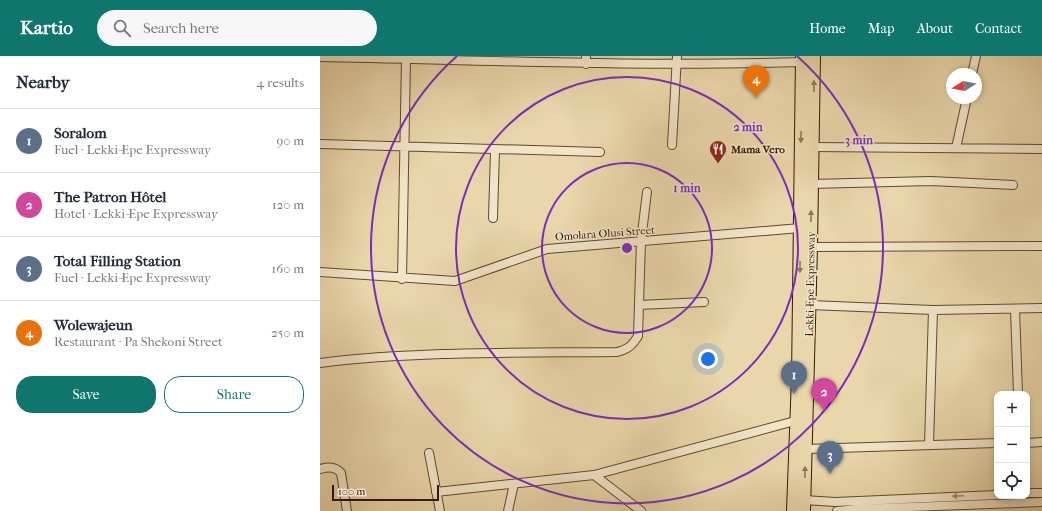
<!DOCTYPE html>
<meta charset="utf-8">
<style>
:root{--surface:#fff;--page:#f6f6f7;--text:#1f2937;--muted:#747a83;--line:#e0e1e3;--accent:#0f766e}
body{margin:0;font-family:"IM FELL French Canon",serif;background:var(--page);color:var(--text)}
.controls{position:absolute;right:12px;bottom:12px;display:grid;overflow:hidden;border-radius:8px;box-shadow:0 2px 6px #0003}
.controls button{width:36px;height:36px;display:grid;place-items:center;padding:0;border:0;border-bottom:1px solid var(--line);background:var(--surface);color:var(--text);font:20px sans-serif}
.compass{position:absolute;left:626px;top:12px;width:36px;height:36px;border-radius:50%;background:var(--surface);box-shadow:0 2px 6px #0003;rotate:259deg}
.scale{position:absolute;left:12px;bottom:10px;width:107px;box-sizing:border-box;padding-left:4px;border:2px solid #341b00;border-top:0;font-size:11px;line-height:14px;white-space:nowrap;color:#341b00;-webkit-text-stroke:3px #f1e4c8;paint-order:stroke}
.you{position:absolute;left:388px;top:303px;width:14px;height:14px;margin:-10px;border:3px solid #fff;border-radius:50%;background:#1a73e8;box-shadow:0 0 0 6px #1a73e833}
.badge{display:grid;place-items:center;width:26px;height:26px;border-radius:50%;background:var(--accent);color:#fff;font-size:13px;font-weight:700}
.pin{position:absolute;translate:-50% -33px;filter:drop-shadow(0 1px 2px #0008)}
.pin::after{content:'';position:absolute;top:21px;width:14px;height:12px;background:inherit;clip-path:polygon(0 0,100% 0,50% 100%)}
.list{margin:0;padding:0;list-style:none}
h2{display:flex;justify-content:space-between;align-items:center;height:52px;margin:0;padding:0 16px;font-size:17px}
h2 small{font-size:13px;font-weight:400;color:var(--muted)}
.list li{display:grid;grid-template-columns:26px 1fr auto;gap:12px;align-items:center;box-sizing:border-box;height:64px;padding:0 16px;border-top:1px solid var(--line)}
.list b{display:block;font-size:15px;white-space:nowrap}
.list p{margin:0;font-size:13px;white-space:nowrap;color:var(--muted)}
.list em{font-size:13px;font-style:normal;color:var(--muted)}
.actions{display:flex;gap:8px;padding:12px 16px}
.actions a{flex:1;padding:9px 0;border:1px solid var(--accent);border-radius:16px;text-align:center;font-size:14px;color:var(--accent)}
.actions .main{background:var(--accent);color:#fff}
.icon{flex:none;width:22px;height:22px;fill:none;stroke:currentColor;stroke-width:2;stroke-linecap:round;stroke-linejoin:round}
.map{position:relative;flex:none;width:722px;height:455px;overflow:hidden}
header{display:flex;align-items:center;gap:24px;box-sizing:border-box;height:56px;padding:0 20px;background:var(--accent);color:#fff}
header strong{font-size:19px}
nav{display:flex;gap:22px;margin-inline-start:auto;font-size:14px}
.search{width:280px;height:36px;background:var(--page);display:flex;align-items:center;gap:10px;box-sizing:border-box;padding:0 14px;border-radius:22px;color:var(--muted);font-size:15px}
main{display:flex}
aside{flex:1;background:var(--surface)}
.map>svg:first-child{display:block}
</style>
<header>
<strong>Kartio</strong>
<div class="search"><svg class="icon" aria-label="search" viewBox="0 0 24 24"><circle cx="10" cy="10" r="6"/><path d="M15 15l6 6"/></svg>Search here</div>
<nav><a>Home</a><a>Map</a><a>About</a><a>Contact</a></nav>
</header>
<main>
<aside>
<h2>Nearby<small>4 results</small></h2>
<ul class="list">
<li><span class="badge" style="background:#5c6f8a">1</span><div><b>Soralom</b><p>Fuel · Lekki-Epe Expressway</p></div><em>90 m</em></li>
<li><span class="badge" style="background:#d1479c">2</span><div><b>The Patron Hôtel</b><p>Hotel · Lekki-Epe Expressway</p></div><em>120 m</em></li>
<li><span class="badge" style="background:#5c6f8a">3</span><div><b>Total Filling Station</b><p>Fuel · Lekki-Epe Expressway</p></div><em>160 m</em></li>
<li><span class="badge" style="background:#e8710a">4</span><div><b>Wolewajeun</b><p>Restaurant · Pa Shekoni Street</p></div><em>250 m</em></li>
</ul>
<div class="actions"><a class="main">Save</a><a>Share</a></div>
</aside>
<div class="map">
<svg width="722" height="455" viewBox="0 0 722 455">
<rect width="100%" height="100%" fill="#e9d6aa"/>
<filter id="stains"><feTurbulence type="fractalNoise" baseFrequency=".005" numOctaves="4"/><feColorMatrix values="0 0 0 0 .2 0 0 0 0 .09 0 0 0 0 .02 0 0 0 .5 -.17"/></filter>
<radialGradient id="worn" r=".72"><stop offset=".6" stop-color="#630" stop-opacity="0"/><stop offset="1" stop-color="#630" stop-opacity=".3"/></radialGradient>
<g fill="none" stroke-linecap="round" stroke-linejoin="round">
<!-- minor casing -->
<g stroke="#614a2a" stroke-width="10">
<path id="minor" d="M266 0V8
M0 1C161 4 321 11 482 6
M652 18 656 0
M0 88 280 96
M352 89 357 0
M492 91 722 93
M636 92 647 42
M491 128 611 125 693 129
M173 162 175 94
M491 191 722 190
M0 216 135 225 227 193 480 172
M82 223 86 3
M319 249 384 246
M490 249 613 254 722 252
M695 253 698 338
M0 307C98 295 198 297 297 296 308 293 312 290 318 280L321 185 327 136
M707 387 722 386
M609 389 613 254
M485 393 677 387
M109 397 120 455
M0 413C8 411 15 410 21 417L27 455
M274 419 321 455
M116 436 274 419 475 365
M707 437H722
M484 444 515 446 677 439
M188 455 194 428
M517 455 538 453 722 446"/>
</g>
<!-- highway casing -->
<g stroke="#341b00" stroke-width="14">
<path id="highway" d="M473 455 478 321 482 0
M484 455 491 191 494 0"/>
</g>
<!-- minor -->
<use href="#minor" stroke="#f1e4c8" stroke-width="8"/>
<!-- highway -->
<use href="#highway" stroke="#e9d6aa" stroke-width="12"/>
</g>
<!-- one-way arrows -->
<defs><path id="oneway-solid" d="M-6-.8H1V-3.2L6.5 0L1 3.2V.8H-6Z"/></defs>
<g fill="#8e7855">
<use href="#oneway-solid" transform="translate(494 30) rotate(-90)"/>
<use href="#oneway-solid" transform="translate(481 81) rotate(91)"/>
<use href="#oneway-solid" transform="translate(491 160) rotate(-90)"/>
<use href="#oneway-solid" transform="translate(480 211) rotate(91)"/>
<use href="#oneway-solid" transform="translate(485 416) rotate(-89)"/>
</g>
<use fill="#9c8a6e" href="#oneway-solid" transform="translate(638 440) rotate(178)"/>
<!-- distance rings -->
<g fill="none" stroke="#7b2cbf" stroke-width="2">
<circle cx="307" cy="192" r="85"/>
<circle cx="307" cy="192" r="171"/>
<path d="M477 0A256 256 0 1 1 137 0"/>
</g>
<!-- icons -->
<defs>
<g id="restaurant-pin" transform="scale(0.9)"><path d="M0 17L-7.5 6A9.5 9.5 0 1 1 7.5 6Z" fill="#8f2418" stroke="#f1e4c8"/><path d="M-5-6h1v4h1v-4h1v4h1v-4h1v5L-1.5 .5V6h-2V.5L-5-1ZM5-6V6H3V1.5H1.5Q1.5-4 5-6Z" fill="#fff"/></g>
</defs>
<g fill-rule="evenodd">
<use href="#restaurant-pin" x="398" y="93"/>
</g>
<g text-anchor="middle" stroke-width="3" stroke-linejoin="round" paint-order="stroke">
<!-- poi labels -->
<g font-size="11" font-weight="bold" fill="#341b00" stroke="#f1e4c8" text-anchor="start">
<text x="411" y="97">Mama Vero</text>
</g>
<!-- street labels -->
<g font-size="11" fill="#341b00" stroke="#f1e4c8">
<text transform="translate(285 177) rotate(-4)" y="4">Omolara Olusi Street</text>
<text transform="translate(490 228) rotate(-89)" y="4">Lekki-Epe Expressway</text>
</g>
</g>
<circle cx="307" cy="192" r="6" fill="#7b2cbf" stroke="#f1e4c8" stroke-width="2"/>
<g font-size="12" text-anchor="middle" font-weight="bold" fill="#7b2cbf" stroke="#f1e4c8" stroke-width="3" stroke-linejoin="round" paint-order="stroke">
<text x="428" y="75">2 min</text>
<text x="539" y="88">3 min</text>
<text x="367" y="136">1 min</text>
</g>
<rect width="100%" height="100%" filter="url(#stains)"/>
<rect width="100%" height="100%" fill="url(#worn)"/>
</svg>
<div class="controls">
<button>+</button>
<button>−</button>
<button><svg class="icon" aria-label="locate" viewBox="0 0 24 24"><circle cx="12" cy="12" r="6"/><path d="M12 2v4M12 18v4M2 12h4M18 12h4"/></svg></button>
</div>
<svg class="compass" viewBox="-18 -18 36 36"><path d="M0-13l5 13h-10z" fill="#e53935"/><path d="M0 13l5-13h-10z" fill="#747a83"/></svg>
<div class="scale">100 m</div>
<div class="you"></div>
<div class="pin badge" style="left:474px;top:338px;background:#5c6f8a">1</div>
<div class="pin badge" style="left:504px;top:355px;background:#d1479c">2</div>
<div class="pin badge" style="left:510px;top:418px;background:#5c6f8a">3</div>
<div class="pin badge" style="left:436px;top:42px;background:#e8710a">4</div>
</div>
</main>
